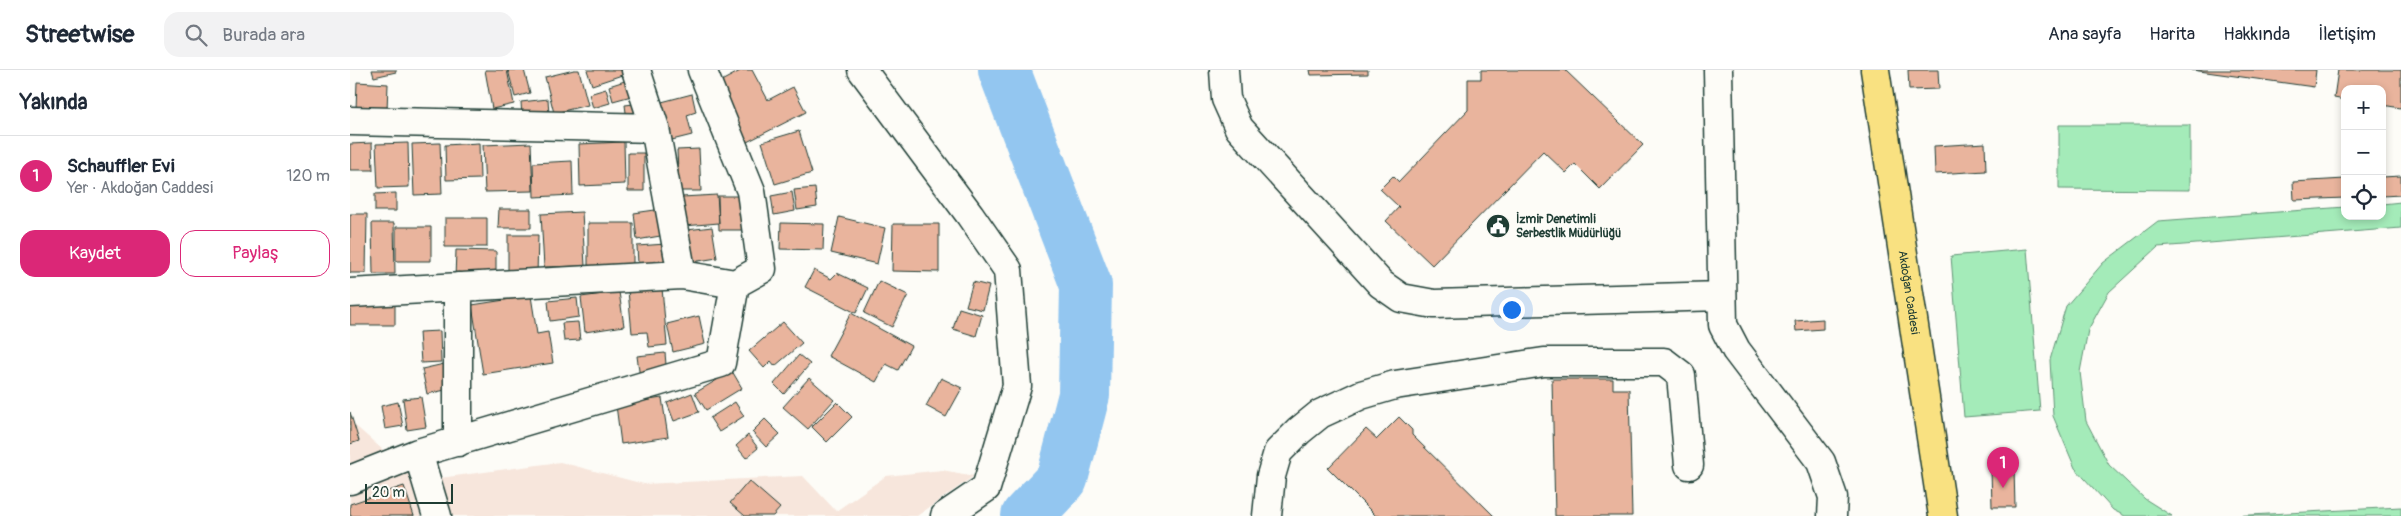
<!DOCTYPE html>
<html lang="tr">
<meta charset="utf-8">
<style>
:root{--surface:#fff;--page:#f2f2f3;--text:#1f2937;--muted:#747a83;--line:#e0e1e3;--accent:#db2777}
body{margin:0;font-family:Pangolin,sans-serif;background:var(--page);color:var(--text)}
.controls{position:absolute;right:15px;top:15px;display:grid;overflow:hidden;border-radius:10px;box-shadow:0 2px 8px #0003}
.controls button{width:45px;height:45px;display:grid;place-items:center;padding:0;border:0;border-bottom:1px solid var(--line);background:var(--surface);color:var(--text);font:25px sans-serif}
.scale{position:absolute;left:15px;bottom:12px;width:88px;box-sizing:border-box;padding-left:5px;border:2px solid #1f3d34;border-top:0;font-size:14px;line-height:18px;white-space:nowrap;color:#1f3d34;-webkit-text-stroke:4px #fdfcf7;paint-order:stroke}
.you{position:absolute;left:1161px;top:239px;width:18px;height:18px;margin:-12px;border:4px solid #fff;border-radius:50%;background:#1a73e8;box-shadow:0 0 0 8px #1a73e833}
.badge{display:grid;place-items:center;width:32px;height:32px;border-radius:50%;background:var(--accent);color:#fff;font-size:16px;font-weight:700}
.pin{position:absolute;translate:-50% -41px;filter:drop-shadow(0 1px 2px #0008)}
.pin::after{content:'';position:absolute;top:26px;width:18px;height:15px;background:inherit;clip-path:polygon(0 0,100% 0,50% 100%)}
.list{margin:0;padding:0;list-style:none}
h2{display:flex;justify-content:space-between;align-items:center;height:65px;margin:0;padding:0 20px;font-size:21px}
h2 small{font-size:16px;font-weight:400;color:var(--muted)}
.list li{display:grid;grid-template-columns:32px 1fr auto;gap:15px;align-items:center;box-sizing:border-box;height:80px;padding:0 20px;border-top:1px solid var(--line)}
.list b{display:block;font-size:19px;white-space:nowrap}
.list p{margin:0;font-size:16px;white-space:nowrap;color:var(--muted)}
.list em{font-size:16px;font-style:normal;color:var(--muted)}
.actions{display:flex;gap:10px;padding:15px 20px}
.actions a{flex:1;padding:11px 0;border:1px solid var(--accent);border-radius:15px;text-align:center;font-size:18px;color:var(--accent)}
.actions .main{background:var(--accent);color:#fff}
.icon{flex:none;width:28px;height:28px;fill:none;stroke:currentColor;stroke-width:2;stroke-linecap:round;stroke-linejoin:round}
.map{position:relative;flex:none;width:2051px;height:446px;overflow:hidden}
header{display:flex;align-items:center;gap:30px;box-sizing:border-box;height:70px;padding:0 25px;background:var(--surface);border-bottom:1px solid var(--line)}
header strong{font-size:24px}
nav{display:flex;gap:28px;margin-inline-start:auto;font-size:18px}
.search{width:350px;height:45px;background:var(--page);display:flex;align-items:center;gap:12px;box-sizing:border-box;padding:0 18px;border-radius:15px;color:var(--muted);font-size:19px}
main{display:flex}
aside{flex:1;background:var(--surface)}
.map>svg:first-child{display:block}
</style>
<header>
<strong>Streetwise</strong>
<div class="search"><svg class="icon" aria-label="search" viewBox="0 0 24 24"><circle cx="10" cy="10" r="6"/><path d="M15 15l6 6"/></svg>Burada ara</div>
<nav><a>Ana sayfa</a><a>Harita</a><a>Hakkında</a><a>İletişim</a></nav>
</header>
<main>
<aside>
<h2>Yakında<small></small></h2>
<ul class="list">
<li><span class="badge">1</span><div><b>Schauffler Evi</b><p>Yer · Akdoğan Caddesi</p></div><em>120 m</em></li>
</ul>
<div class="actions"><a class="main">Kaydet</a><a>Paylaş</a></div>
</aside>
<div class="map">
<svg width="2051" height="446" viewBox="0 0 2051 446">
<rect width="100%" height="100%" fill="#fdfcf7"/>
<filter id="ink" filterUnits="userSpaceOnUse"><feTurbulence type="fractalNoise" baseFrequency=".02" numOctaves="2"/><feDisplacementMap in="SourceGraphic" scale="10" xChannelSelector="R" yChannelSelector="G"/><feConvolveMatrix kernelMatrix="1 2 1 2 8 2 1 2 1" color-interpolation-filters="sRGB"/></filter>
<g filter="url(#ink)">
<!-- built -->
<path fill="#f7e6dc" d="M0 351 58 402 71 446H0Z
M210 392 294 414 453 406 486 441 536 406 592 400 624 406 567 446H100L90 408Z"/>
<!-- green -->
<path fill="#a4ebb9" stroke="#629476" d="M1709 55H1840V120L1709 119Z
M2051 132V158L1808 177 1759 222 1738 260 1730 302 1736 351 1759 395 1795 429 1822 446H1775L1763 440 1725 398 1703 346 1700 290 1716 236 1753 193 1808 151 1995 137V146H2032V134Z
M1677 179 1690 341 1614 347 1601 186Z
M2051 437V446H1881Z"/>
<g fill="none" stroke-linecap="round" stroke-linejoin="round">
<!-- river -->
<path stroke="#93c6f0" stroke-width="52" d="M654 0 736 215 734 325 712 409 677 446"/>
</g>
<!-- building -->
<path fill="#e9b49d" stroke="#1f3d34" d="M22 0H46V2L24 7Z
M135 0H157L164 34 142 39Z
M158 0H174L180 23 165 27Z
M224 0H229L238 35 204 43 195 7Z
M237 0H281V2L242 15Z
M392 0H402L418 30 443 17 456 42 393 74 362 16Z
M960 0H1018V4L961 5Z
M1131 0H1215L1293 75 1250 119 1225 94 1216 103 1193 81 1082 195 1036 151 1049 137 1030 119 1043 106 1049 112 1118 40V9H1131Z
M1558 0H1588L1589 19 1559 20Z
M1842 0H1966L1964 17Z
M1988 0H2051V38L2032 35V19H1995V30L1984 28Z
M281 9 285 25 263 31 259 16Z
M7 12 38 14 37 40 6 39Z
M256 19 260 33 243 38 239 24Z
M342 24 346 42 337 45 342 65 314 72 304 34Z
M198 29 199 45 172 47 171 32Z
M284 34 286 49 277 50 275 35Z
M449 61 462 103 425 114 412 72Z
M274 72 275 114 230 116 229 74Z
M22 73 23 100H0V74Z
M58 73 59 117 28 118 26 74Z
M90 73 92 124 64 125 62 74Z
M129 73 130 109 96 110 95 75Z
M181 73 183 121 135 122 133 75Z
M1635 73 1636 101 1585 104 1584 76Z
M349 79 351 121H329L327 80Z
M278 83H294V121H278Z
M222 91 223 125 184 127 183 93Z
M2051 106V125L2032 126V107Z
M1995 109V128L1944 130 1943 112Z
M465 118 467 137 447 140 444 120Z
M442 122 445 141 424 145 421 126Z
M46 123V141H25V124Z
M367 125 369 153 334 156 332 127Z
M368 126H396L397 160H369Z
M149 139H181V158H148Z
M312 139 316 165 287 170 284 143Z
M232 142 235 196 194 197 191 144Z
M0 144H17L16 203H0Z
M489 147 535 158 527 194 481 183Z
M95 148H137V177H95Z
M22 153H44L45 204H23Z
M238 153H283V199L238 198Z
M431 153 474 154 473 180 430 179Z
M543 154H589V202L542 201Z
M46 157H81V191H46Z
M362 157 367 188 342 192 337 160Z
M158 165H188L187 206 158 205Z
M316 174 317 192 288 194 287 176Z
M106 180 146 181V209L105 208Z
M464 200 481 209 487 203 518 218 506 243 455 217Z
M529 211 558 225 542 257 514 243Z
M623 212 639 216 633 240 616 236Z
M312 218 317 275 299 277 297 262 282 263 278 221Z
M269 222 274 256 235 262 231 227Z
M181 226 187 264 198 262 203 293 133 304 122 235Z
M227 228 229 247 200 251 198 231Z
M45 232V255H0V233Z
M609 238 632 245 626 266 603 259Z
M501 243 561 276 548 300 536 294 526 312 478 286Z
M349 246 355 274 323 282 317 254Z
M1473 249V259L1446 261 1445 251Z
M228 252 230 270 214 271 212 253Z
M433 252 452 273 425 296 421 291 414 298 399 281Z
M90 261 91 292 71 293 69 262Z
M315 283 317 306 290 308 287 286Z
M449 285 460 294 434 324 424 314Z
M94 294 100 319 77 324 72 299Z
M382 301 392 318 356 340 345 323Z
M459 308 484 330 458 359 433 337Z
M591 308 612 318 596 347 576 336Z
M1202 309H1263V319H1279L1282 446H1205Z
M342 323 349 342 324 351 317 333Z
M71 327 76 357 57 360 53 329Z
M312 328 318 367 271 374 266 335Z
M48 332 53 356 35 359 31 336Z
M385 332 394 346 369 362 360 348Z
M487 332 502 347 477 372 462 357Z
M0 342 9 371 0 374Z
M1049 347 1062 360V365L1144 446H1026L978 398 1016 359 1027 369Z
M415 349 430 364 416 377 402 362Z
M398 365 408 378 396 388 386 376Z
M1664 398 1665 437H1642L1641 399Z
M399 411 430 438 423 446H395L380 433Z
M54 416 64 446H0V434Z"/>
<g fill="none" stroke-linecap="round" stroke-linejoin="round">
<!-- minor casing -->
<g stroke="#1f3d34" stroke-width="31">
<path id="minor" d="M286 0 305 58 332 205
M352 0 401 121 412 199 385 214
M512 0 620 145 658 200 667 316 636 418 595 446
M874 0 876 29 889 58 1031 214 1051 228 1084 234 1372 226
M1368 0 1373 255 1386 280 1471 392 1483 427 1482 446
M0 51 305 58
M108 217V372
M0 223 332 205 385 214 371 293 68 383 0 410
M68 383 87 446
M917 446 921 406 928 382 949 361 970 344 1011 325 1045 315 1194 292H1314L1331 305 1339 395"/>
</g>
<!-- major casing -->
<g stroke="#1f3d34" stroke-width="31">
<g id="major">
<path id="s1" d="M1525 0 1593 446"/>
</g>
</g>
<!-- minor -->
<use href="#minor" stroke="#fdfcf7" stroke-width="28"/>
<!-- major -->
<use href="#major" stroke="#f9e181" stroke-width="28"/>
</g>
</g>
<!-- icons -->
<defs>
<g id="civic-disc" transform="scale(1.25)"><circle r="9.5" fill="#1f3d34" stroke="#fdfcf7"/><path d="M-.6-6.5H3V-4.5H.6V-3L4-1V1h2V6H-6V1h2V-1L-.6-3ZM-1.2 2.5V6h2.4V2.5Z" fill="#fff"/></g>
</defs>
<g fill-rule="evenodd">
<use href="#civic-disc" x="1148" y="156"/>
</g>
<g text-anchor="middle" stroke-width="4.5" stroke-linejoin="round" paint-order="stroke">
<!-- poi labels -->
<g font-size="12" font-weight="bold" fill="#1f3d34" stroke="#fdfcf7" text-anchor="start">
<text x="1166" y="153">İzmir Denetimli<tspan x="1166" dy="14">Serbestlik Müdürlüğü</tspan></text>
</g>
<!-- street labels -->
<g font-size="12" fill="#1f3d34" stroke="#fdfcf7">
<text dy="4" stroke="none"><textPath href="#s1" startOffset="225">Akdoğan Caddesi</textPath></text>
</g>
</g>
</svg>
<div class="controls">
<button>+</button>
<button>−</button>
<button><svg class="icon" aria-label="locate" viewBox="0 0 24 24"><circle cx="12" cy="12" r="6"/><path d="M12 2v4M12 18v4M2 12h4M18 12h4"/></svg></button>
</div>
<div class="scale">20 m</div>
<div class="you"></div>
<div class="pin badge" style="left:1653px;top:418px">1</div>
</div>
</main>
